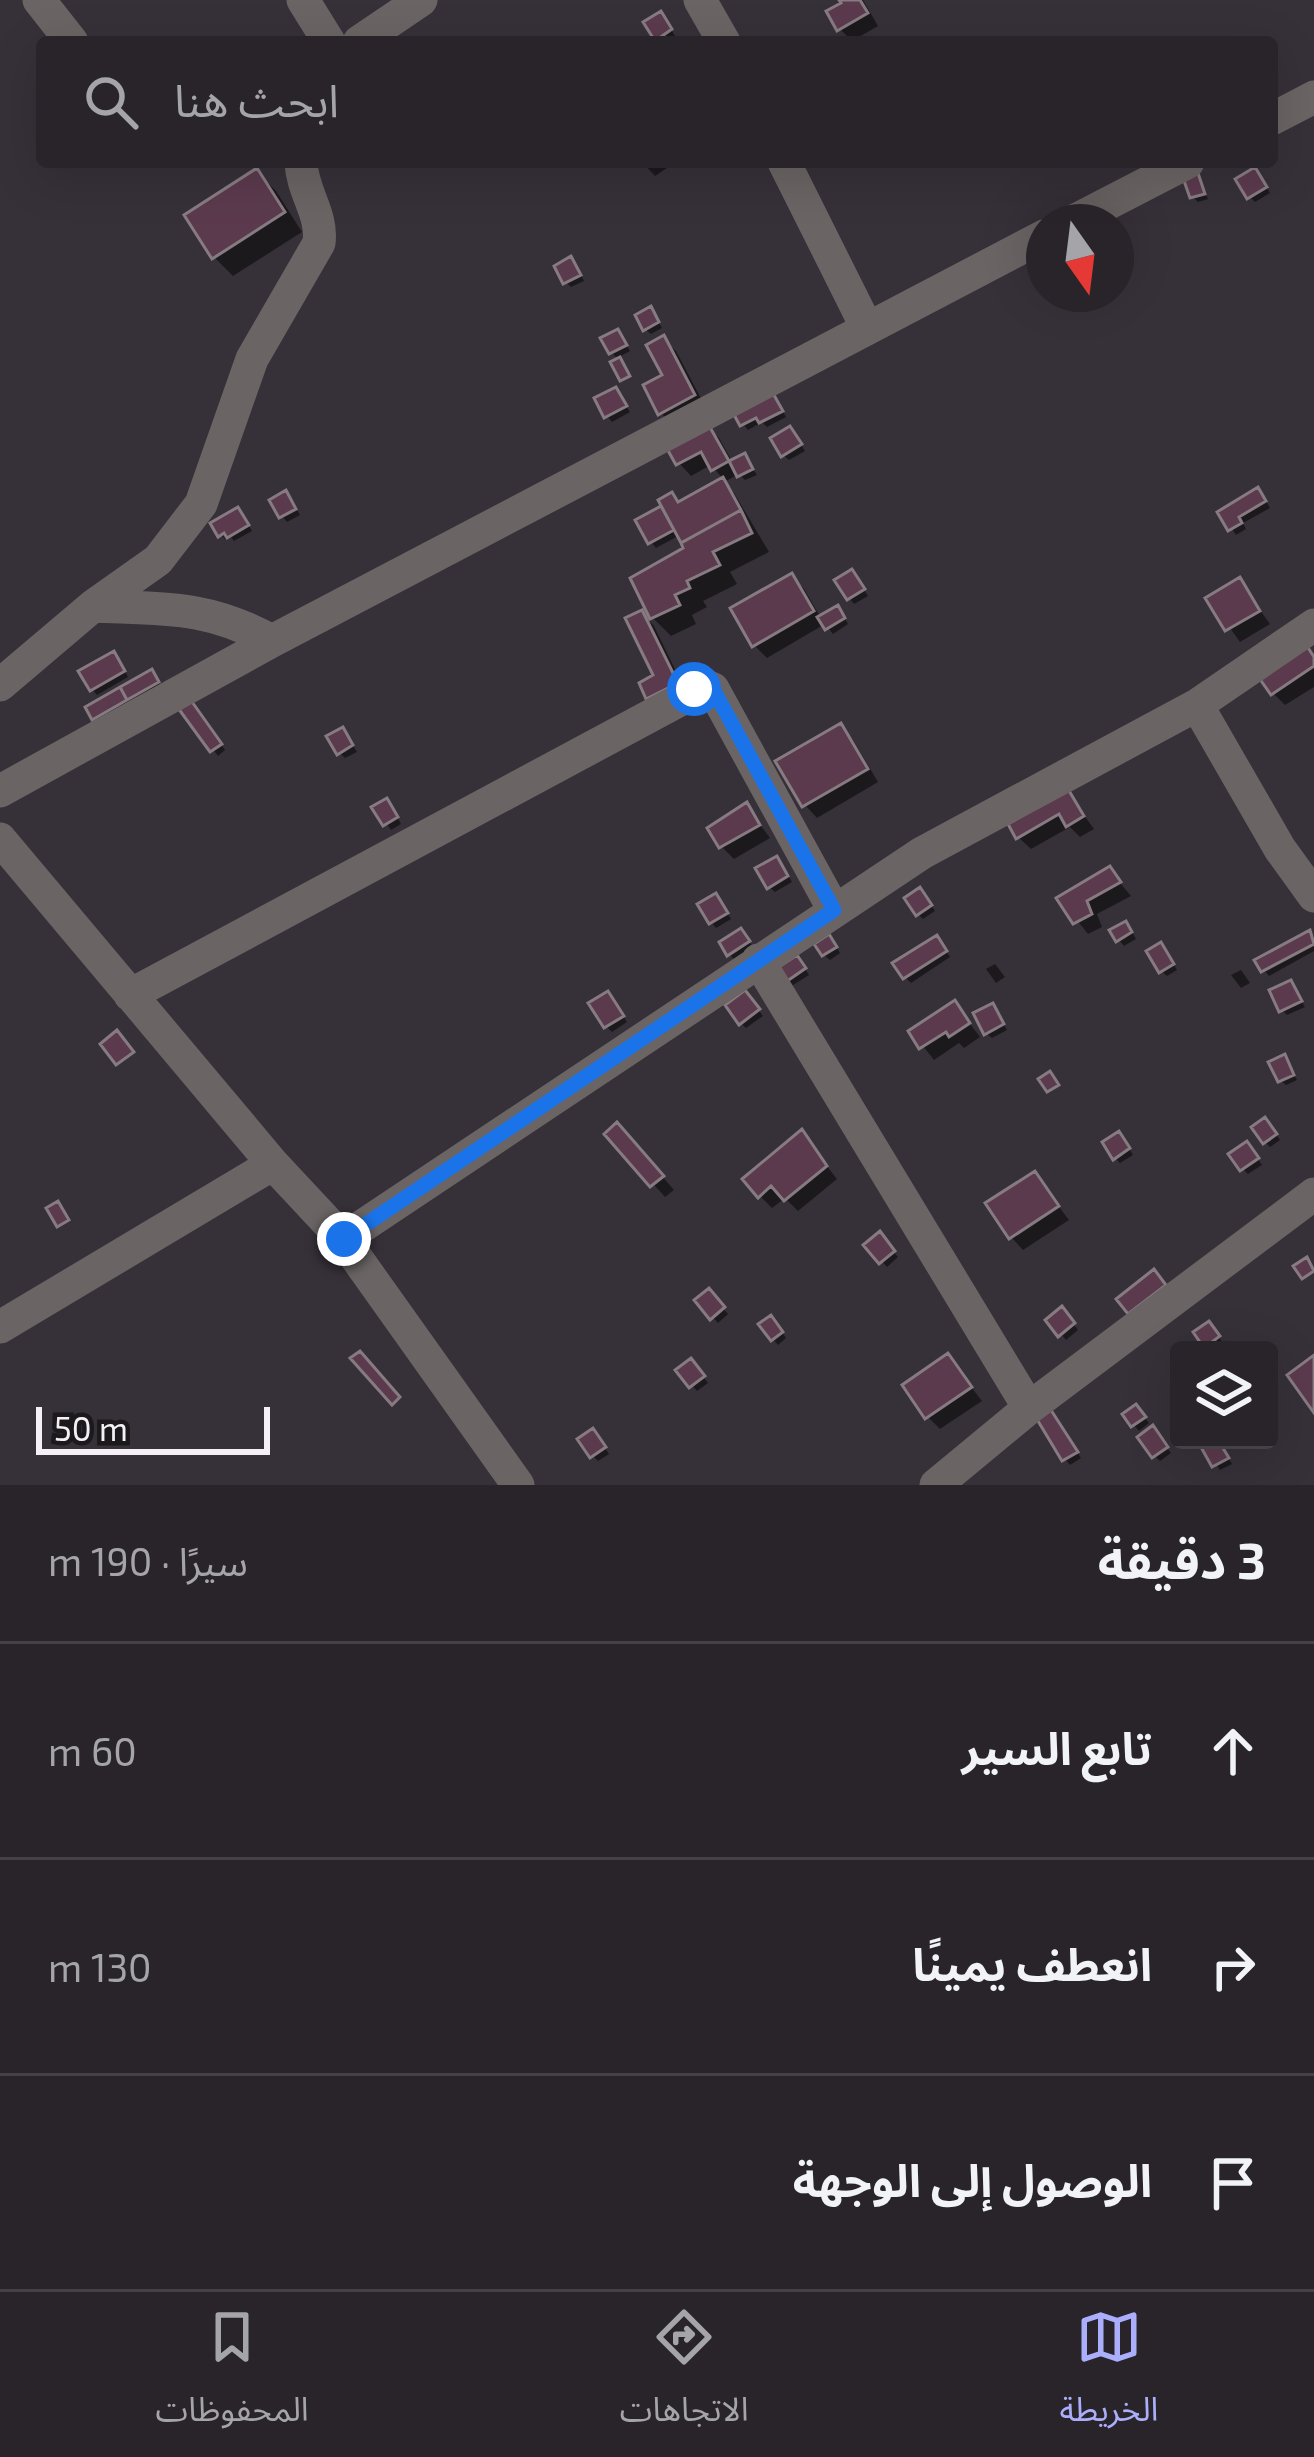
<!DOCTYPE html>
<html lang="ar">
<meta charset="utf-8">
<style>
:root{--surface:#28242a;--page:#302c32;--text:#f1f3f6;--muted:#a5a4a8;--line:#444147;--accent:#abaffb}
body{margin:0;font-family:"Exo 2","Noto Sans Arabic",sans-serif;background:var(--page);color:var(--text);direction:rtl}
.controls{position:absolute;right:36px;bottom:36px;display:grid;overflow:hidden;border-radius:12px;box-shadow:0 12px 48px #0002}
.controls button{width:108px;height:108px;display:grid;place-items:center;padding:0;border:0;border-bottom:3px solid var(--line);background:var(--surface);color:var(--text);font:60px sans-serif}
.compass{position:absolute;left:1026px;top:204px;width:108px;height:108px;border-radius:50%;background:var(--surface);box-shadow:0 12px 48px #0002;rotate:166deg}
.scale{position:absolute;left:36px;bottom:30px;width:234px;box-sizing:border-box;padding-left:12px;border:6px solid #f4f0f6;border-top:0;font-size:33px;line-height:42px;white-space:nowrap;color:#f4f0f6;-webkit-text-stroke:9px #1c191d;paint-order:stroke}
.stop{position:absolute;width:36px;height:36px;margin:-27px;border:9px solid #1a73e8;border-radius:50%;background:#fff}
.stop.end{background:#1a73e8;border-color:#fff;box-shadow:0 3px 12px #0008}
.list{margin:0;padding:0;list-style:none}
h2{display:flex;justify-content:space-between;align-items:center;height:156px;margin:0;padding:0 48px;font-size:51px}
h2 small{font-size:39px;font-weight:400;color:var(--muted)}
.list li{display:grid;grid-template-columns:78px 1fr auto;gap:36px;align-items:center;box-sizing:border-box;height:216px;padding:0 48px;border-top:3px solid var(--line)}
.list b{display:block;font-size:45px;white-space:nowrap}
.list em{font-size:39px;font-style:normal;color:var(--muted)}
.icon{flex:none;width:66px;height:66px;fill:none;stroke:currentColor;stroke-width:2;stroke-linecap:round;stroke-linejoin:round}
.map{position:relative;flex:none;width:1314px;height:1485px;overflow:hidden;direction:ltr}
.search{position:absolute;background:var(--surface);box-shadow:0 12px 48px #0002;left:36px;right:36px;top:36px;height:132px;display:flex;align-items:center;gap:30px;box-sizing:border-box;padding:0 42px;border-radius:12px;color:var(--muted);font-size:45px}
.sheet{height:804px;background:var(--surface)}
nav{display:flex;justify-content:space-around;align-items:center;box-sizing:border-box;height:168px;border-top:3px solid var(--line);background:var(--surface);font-size:33px;color:var(--muted)}
nav a{display:grid;justify-items:center;gap:6px}
nav .on{color:var(--accent)}
.map>svg:first-child{display:block}
</style>
<div class="map">
<svg width="1314" height="1485" viewBox="0 0 1314 1485">
<rect width="100%" height="100%" fill="#363038"/>
<!-- shadow -->
<path fill="#0007" d="M842 0H863L878 26 852 41 840 29Z
M665 20 675 36 661 42 657 39Z
M642 162H676L655 176Z
M257 172 276 191 302 232 233 276 214 257Z
M1197 176 1208 199 1198 202 1193 197Z
M1260 176 1270 193 1255 202 1250 197Z
M576 265 584 281 571 287 566 282Z
M655 315 662 328 651 334 645 329Z
M618 332 630 351 617 358 611 352Z
M663 339 676 351 706 408 673 425 661 413 666 377Z
M616 390 630 412 612 422 607 416Z
M775 397 786 417 767 427 762 422 748 430 743 424Z
M707 426 719 438 733 463 744 456 757 475 745 480 739 474 724 482 734 493 769 552 730 572 737 584 703 601 707 607 692 615 696 624 671 636 652 617 687 549 680 535 656 548 651 542 660 510 669 519 680 504 724 480 711 465 691 476 679 463Z
M795 435 805 451 789 460 783 455Z
M1263 496 1270 508 1243 523 1246 529 1236 535 1221 513Z
M291 499 300 515 287 522 282 516Z
M243 516 252 531 234 541 231 537 226 540 221 535Z
M792 576 804 589 821 618 842 614 848 624 833 634 825 624 767 658 754 645Z
M857 579 868 596 854 604 849 598Z
M1239 581 1270 624 1240 642 1209 599Z
M642 613 654 626 688 696 661 709 649 697 657 677Z
M1304 647 1314 656V687L1285 705 1273 693Z
M119 660 128 677 97 695 92 689Z
M157 678 162 688 99 723 94 718Z
M182 709H195L225 750 218 756Z
M840 727 853 740 878 782 817 818 805 805Z
M347 736 357 752 345 758 340 753Z
M1068 793 1094 829 1080 837 1070 827 1031 849 1018 837Z
M746 806 770 838 734 859 721 846Z
M392 807 401 824 391 830 375 808Z
M782 865 792 882 775 892 769 887Z
M1109 870 1131 896 1097 914 1102 927 1088 934 1060 899Z
M925 896 935 911 923 919 918 914Z
M721 902 731 919 716 928 711 922Z
M1131 930 1136 939 1124 946 1119 940Z
M1310 934 1314 938V951L1269 976 1264 970Z
M746 937 753 947 734 959 729 954Z
M834 943 840 953 830 960 824 955Z
M942 944 950 957 911 983 905 977Z
M1166 951 1177 970 1167 976 1161 971Z
M802 964 809 975 790 987 785 982Z
M995 964 1005 977 996 983 986 969Z
M1241 970 1250 983 1241 988 1231 975Z
M1291 984 1305 1007 1287 1015 1282 1010Z
M750 999 763 1016 746 1028 741 1023Z
M613 1000 627 1022 612 1032 606 1026Z
M955 1004 980 1037 964 1048 959 1043 934 1060 912 1032Z
M993 1006 1007 1030 992 1038 986 1033Z
M1284 1058 1297 1080 1286 1085 1280 1080Z
M1270 1126 1280 1140 1270 1147 1265 1142Z
M801 1133 837 1179 798 1211 785 1198 772 1208 760 1196Z
M608 1134 629 1138 674 1190 665 1197Z
M1124 1140 1133 1155 1120 1163 1115 1158Z
M1252 1150 1262 1165 1248 1174 1243 1169Z
M1034 1174 1069 1220 1023 1250 1011 1237Z
M879 1235 898 1257 887 1267 868 1245Z
M708 1292 728 1314 718 1323 698 1301Z
M1067 1316 1078 1330 1066 1340 1049 1320Z
M776 1324 786 1338 778 1345 773 1339Z
M1214 1330 1223 1343 1211 1350 1207 1346Z
M948 1357 982 1401 940 1429 928 1417Z
M696 1367 708 1383 697 1391 679 1370Z
M1141 1413 1149 1423 1139 1431 1126 1415Z
M1054 1416 1081 1458 1070 1465 1065 1459Z
M1157 1435 1171 1453 1160 1461 1155 1456Z
M598 1437 609 1454 598 1461 593 1456Z
M1200 1440H1218L1232 1464 1220 1470Z"/>
<!-- building -->
<path fill="#5b3a4d" stroke="#867b81" stroke-width="3" d="M839 0H860L868 13 837 31 826 11 841 3Z
M661 11 672 29 655 41 643 22Z
M1255 167 1267 187 1247 199 1235 179Z
M257 168 285 212 212 259 184 215Z
M1198 173 1205 194 1190 198 1183 178Z
M571 256 581 275 563 284 554 266Z
M651 306 659 322 643 331 635 315Z
M618 329 627 345 609 354 600 338Z
M664 335 695 395 658 415 643 385 662 375 646 345Z
M620 357 630 376 620 381 610 362Z
M616 387 627 406 604 418 594 398Z
M770 388 783 411 759 423 756 418 740 426 731 409Z
M707 422 729 461 711 471 701 452 676 465 665 445Z
M790 426 802 444 781 457 770 438Z
M745 453 753 469 737 477 729 461Z
M723 477 741 510 681 543 658 500 672 492 678 502Z
M1258 487 1266 501 1239 517 1242 523 1228 531 1217 512Z
M286 490 296 509 279 518 269 500Z
M661 506 674 530 648 544 635 520Z
M238 507 249 525 227 538 224 533 218 537 210 523Z
M741 510 752 533 713 552 720 565 687 581 690 588 675 595 680 605 650 619 630 578 683 548 681 543Z
M852 569 865 589 847 600 834 580Z
M792 573 814 611 752 647 730 608Z
M1240 577 1260 611 1225 631 1205 598Z
M838 605 845 618 825 630 817 617Z
M642 610 678 683 646 699 639 683 653 675 625 618Z
M1305 643 1314 657V666L1271 695 1257 675Z
M114 651 125 671 90 691 78 671Z
M152 669 159 682 127 700 120 687Z
M120 687 127 700 92 720 85 707Z
M190 699 222 744 210 752 178 708Z
M841 723 868 769 802 807 775 761Z
M343 727 353 745 337 755 326 736Z
M1068 789 1084 816 1066 827 1059 814 1016 839 1008 824Z
M387 798 398 817 383 826 371 807Z
M747 802 760 825 719 848 707 828Z
M777 856 788 876 767 889 755 868Z
M1110 866 1121 882 1087 901 1092 914 1073 924 1056 898Z
M920 887 932 905 916 916 904 898Z
M716 893 728 913 709 924 697 904Z
M1126 921 1132 932 1116 942 1109 930Z
M741 928 750 941 727 956 719 942Z
M1310 930 1314 944 1261 972 1254 960Z
M829 934 837 947 822 956 814 944Z
M937 935 947 951 903 979 892 963Z
M1161 942 1174 964 1159 973 1146 951Z
M797 955 806 968 783 984 774 970Z
M1291 980 1302 1001 1279 1012 1269 990Z
M745 990 760 1009 739 1025 725 1005Z
M608 991 624 1016 604 1028 588 1003Z
M955 1000 970 1023 949 1037 946 1032 919 1049 908 1031Z
M993 1003 1004 1024 984 1035 973 1013Z
M117 1030 134 1052 116 1065 100 1044Z
M1285 1054 1294 1075 1278 1082 1268 1062Z
M1050 1071 1059 1085 1047 1092 1038 1079Z
M1265 1117 1277 1134 1263 1144 1251 1127Z
M617 1122 664 1176 650 1187 604 1134Z
M802 1129 827 1166 784 1201 771 1186 758 1198 742 1179Z
M1119 1131 1130 1148 1113 1160 1102 1142Z
M1247 1141 1259 1158 1240 1171 1228 1154Z
M1035 1171 1059 1206 1009 1239 985 1203Z
M58 1201 69 1220 57 1227 46 1208Z
M880 1231 895 1251 879 1264 863 1245Z
M1307 1257 1314 1271 1302 1279 1293 1266Z
M1154 1269 1166 1285 1128 1314 1116 1299Z
M709 1288 725 1307 710 1320 694 1300Z
M1062 1306 1075 1323 1058 1337 1045 1320Z
M771 1315 783 1332 771 1341 758 1324Z
M1209 1321 1220 1336 1204 1348 1193 1332Z
M360 1351 400 1397 392 1405 350 1358Z
M948 1353 972 1387 925 1419 902 1385Z
M1314 1355V1413L1287 1375Z
M691 1358 705 1376 689 1388 675 1370Z
M1136 1404 1146 1417 1131 1427 1122 1414Z
M1049 1407 1078 1452 1062 1461 1035 1416Z
M1153 1425 1168 1447 1152 1458 1137 1437Z
M593 1428 606 1447 590 1458 577 1439Z
M1197 1440H1218L1229 1458 1212 1467Z"/>
<g fill="none" stroke-linecap="round" stroke-linejoin="round">
<!-- minor -->
<path stroke="#6a6464" stroke-width="33" d="M39 0 72 42
M303 0 329 42
M700 0 724 42
M359 42 421 0
M1272 119 1314 97
M784 162 867 328
M1072 222 1188 162
M93 606C164 609 207 605 272 641
M0 685 93 606 158 560 201 504 252 359 319 243C323 214 302 192 301 162
M1197 705 1280 849 1314 896
M0 791 272 641 1044 236
M0 839 273 1164 343 1239 518 1485
M758 960 1029 1408
M130 995 706 686 713 689 834 910
M343 1239 922 853 1197 705 1314 625
M0 1327 273 1164
M936 1485 1029 1408 1314 1194"/>
</g>
<g fill="none" stroke-linecap="round" stroke-linejoin="round">
<!-- route -->
<path stroke="#1a73e8" stroke-width="15" d="M344 1239 834 910 713 689 706 686 694 689"/>
</g>
</svg>
<div class="controls">
<button><svg class="icon" aria-label="layers" viewBox="0 0 24 24"><path d="M12 4l9 5-9 5-9-5zM3 14l9 5 9-5"/></svg></button>
</div>
<svg class="compass" viewBox="-18 -18 36 36"><path d="M0-13l5 13h-10z" fill="#e53935"/><path d="M0 13l5-13h-10z" fill="#a5a4a8"/></svg>
<div class="scale">50 m</div>
<div class="stop" style="left:694px;top:689px"></div>
<div class="stop end" style="left:344px;top:1239px"></div>
<div class="search"><svg class="icon" aria-label="search" viewBox="0 0 24 24"><circle cx="10" cy="10" r="6"/><path d="M15 15l6 6"/></svg>ابحث هنا</div>
</div>
<section class="sheet">
<h2>3 دقيقة<small>سيرًا · 190 m</small></h2>
<ul class="list">
<li><svg class="icon" aria-label="ahead" viewBox="0 0 24 24"><path d="M12 20V5M6 11l6-6 6 6"/></svg><div><b>تابع السير</b></div><em>60 m</em></li>
<li><svg class="icon" aria-label="right" viewBox="0 0 24 24"><path d="M7 20v-9h11M14 6l5 5-5 5"/></svg><div><b>انعطف يمينًا</b></div><em>130 m</em></li>
<li><svg class="icon" aria-label="arrive" viewBox="0 0 24 24"><path d="M6 21V4h12l-3 4 3 4H6"/></svg><div><b>الوصول إلى الوجهة</b></div></li>
</ul>
</section>
<nav>
<a class="on"><svg class="icon" aria-label="map" viewBox="0 0 24 24"><path d="M3 6l6-2 6 2 6-2v14l-6 2-6-2-6 2zM9 4v14M15 6v14"/></svg>الخريطة</a>
<a><svg class="icon" aria-label="directions" viewBox="0 0 24 24"><path d="M12 3l9 9-9 9-9-9zM9 14v-3h6M13 9l2 2-2 2"/></svg>الاتجاهات</a>
<a><svg class="icon" aria-label="saved" viewBox="0 0 24 24"><path d="M7 4h10v16l-5-4-5 4z"/></svg>المحفوظات</a>
</nav>
